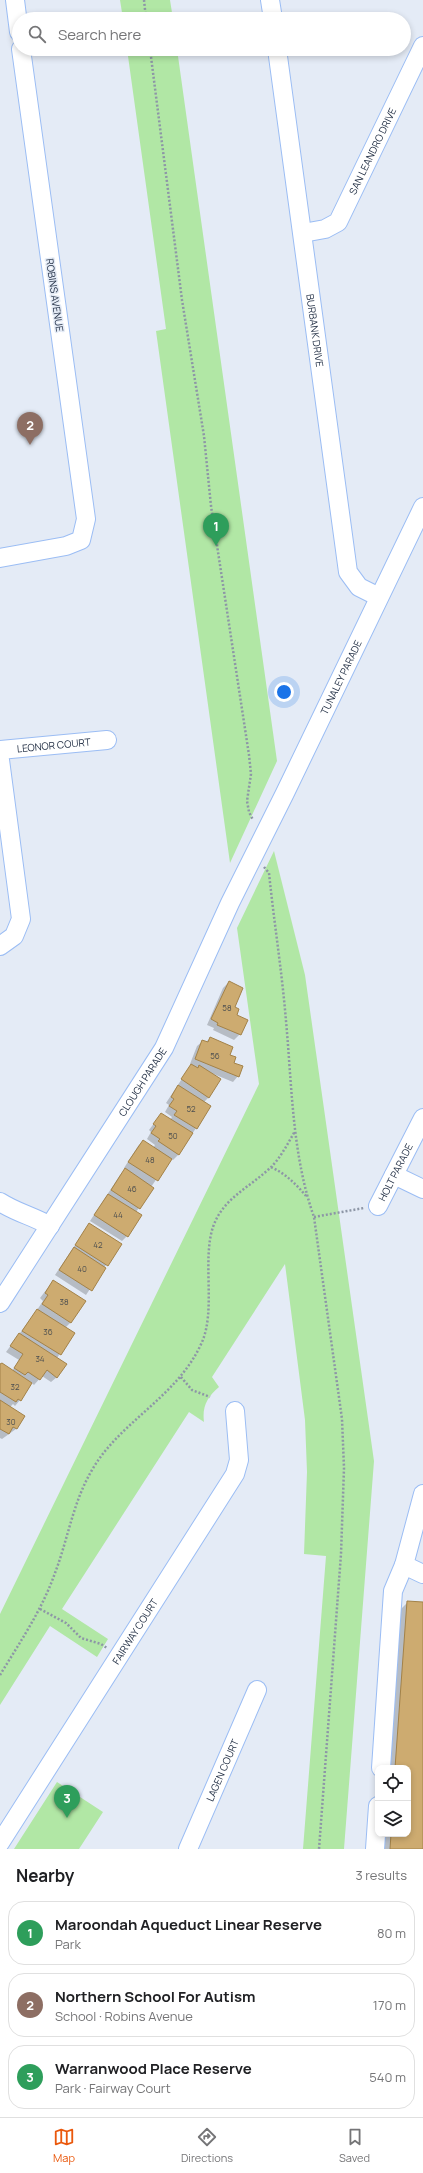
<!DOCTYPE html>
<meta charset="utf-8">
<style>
:root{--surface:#fff;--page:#f2f2f2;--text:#202124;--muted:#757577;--line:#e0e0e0;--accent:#ea580c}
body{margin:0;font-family:Manrope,sans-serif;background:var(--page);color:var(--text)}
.controls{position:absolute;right:12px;bottom:12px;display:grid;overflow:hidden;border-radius:8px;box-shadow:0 2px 6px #0003}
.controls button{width:36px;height:36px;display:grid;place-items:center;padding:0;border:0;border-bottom:1px solid var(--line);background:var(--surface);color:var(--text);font:20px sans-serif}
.you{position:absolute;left:284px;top:692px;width:14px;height:14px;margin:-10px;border:3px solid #fff;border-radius:50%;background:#1a73e8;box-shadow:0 0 0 6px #1a73e833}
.badge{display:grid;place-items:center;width:26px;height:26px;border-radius:50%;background:var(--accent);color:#fff;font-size:13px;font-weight:700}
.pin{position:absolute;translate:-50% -33px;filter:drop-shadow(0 1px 2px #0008)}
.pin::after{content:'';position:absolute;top:21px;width:14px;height:12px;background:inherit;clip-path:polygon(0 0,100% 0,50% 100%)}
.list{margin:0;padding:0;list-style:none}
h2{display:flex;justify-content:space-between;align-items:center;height:52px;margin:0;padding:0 16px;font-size:17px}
h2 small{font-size:13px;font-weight:400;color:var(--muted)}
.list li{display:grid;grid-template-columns:26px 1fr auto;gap:12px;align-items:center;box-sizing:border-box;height:64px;margin:0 8px 8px;padding:0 8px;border:1px solid var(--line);border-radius:16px}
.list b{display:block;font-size:15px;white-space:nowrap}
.list p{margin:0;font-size:13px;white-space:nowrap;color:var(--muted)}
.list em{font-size:13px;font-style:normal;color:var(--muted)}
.icon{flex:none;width:22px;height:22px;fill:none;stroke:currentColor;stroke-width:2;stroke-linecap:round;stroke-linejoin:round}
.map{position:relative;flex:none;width:423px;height:1849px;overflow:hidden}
.search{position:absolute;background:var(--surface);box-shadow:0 2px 6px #0003;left:12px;right:12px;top:12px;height:44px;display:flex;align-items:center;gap:10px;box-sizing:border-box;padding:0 14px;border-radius:22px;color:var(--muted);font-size:15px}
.sheet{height:268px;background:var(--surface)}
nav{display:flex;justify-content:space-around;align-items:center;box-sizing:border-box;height:56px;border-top:1px solid var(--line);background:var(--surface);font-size:11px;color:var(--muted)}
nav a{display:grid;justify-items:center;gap:2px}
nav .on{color:var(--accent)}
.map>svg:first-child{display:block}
</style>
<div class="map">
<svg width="423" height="1849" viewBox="0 0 423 1849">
<rect width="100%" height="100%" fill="#e4ebf6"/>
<!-- green -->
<path fill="#b1e7a5" d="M120 0H170L173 19H123Z
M127 49H177L277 761 230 863 156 331 166 329Z
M274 851 305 975 374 1461 344 1849H303L326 1556 304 1554 307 1472 305 1420 285 1264 212 1377 219 1387C207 1397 202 1407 204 1422L189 1412 62 1609 108 1639 97 1657 50 1626 0 1705V1614L259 1084 237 928Z
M57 1782 103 1812 79 1849H14Z"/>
<!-- shadow -->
<path fill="#0003" d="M229 982 240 1034 234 1040 213 1030 214 1028 207 1025 223 988Z
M210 1038 229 1055 238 1076 233 1082 211 1073 209 1097 203 1103 196 1128 179 1154 173 1160 171 1158 151 1187 153 1188 136 1212 127 1236 122 1241 90 1221 120 1175 126 1169 124 1168 138 1146 143 1141 153 1148 155 1145 147 1139 151 1132 149 1130 161 1114 170 1120 172 1117 165 1112 169 1105 166 1103 191 1065 190 1064 197 1046 203 1041 206 1042Z
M89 1224 120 1244 86 1295 55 1275Z
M53 1281 71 1322 65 1328 73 1334 57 1358V1377L51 1382 42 1376 34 1385 31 1382 20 1400 15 1406 13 1404 10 1407 24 1416 16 1429 2 1439 0 1438V1365L12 1371 19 1360 6 1352 37 1310 43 1301 40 1298Z
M408 1602 423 1603V1849H383L384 1834H408V1768H388L400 1610Z"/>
<!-- building -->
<path fill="#cdab70" stroke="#a38248" d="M229 981 243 988 235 1007 239 1009 237 1015 248 1020 241 1035 217 1025 218 1023 211 1019Z
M210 1037 233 1047 230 1055 236 1057 234 1063 243 1066 239 1077 195 1059 202 1040 208 1042Z
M191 1064 198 1068 199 1065 221 1079 209 1098 181 1079Z
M178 1085 211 1106 197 1129 174 1115 177 1111 169 1106 174 1099 171 1097Z
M161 1113 193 1133 179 1155 158 1141 160 1139 151 1133 156 1126 153 1124Z
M143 1140 172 1159 158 1181 128 1162Z
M125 1168 154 1188 140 1209 111 1190Z
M108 1194 142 1215 128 1237 94 1215Z
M89 1223 122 1244 108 1266 75 1245Z
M74 1247 106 1268 92 1291 59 1270Z
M53 1280 86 1301 71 1323 42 1304 48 1295 45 1293Z
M37 1309 75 1333 61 1355 22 1331Z
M19 1333 67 1364 57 1378 47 1370 40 1380 28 1372 25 1375 14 1368 23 1354 10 1346Z
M2 1363 32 1383 21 1401 18 1399 16 1402 0 1392V1364Z
M0 1400 25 1416 17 1429 13 1427 9 1434 0 1429Z
M407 1601 423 1602V1849H390L391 1834H408V1768H395Z"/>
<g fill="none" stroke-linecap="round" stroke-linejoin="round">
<!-- minor casing -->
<g stroke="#9bbdf4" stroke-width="20">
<g id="minor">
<path d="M15 0 19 32"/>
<path d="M270 0 273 19"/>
<path id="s1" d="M277 49 348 572 359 587 379 597"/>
<path id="s2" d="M303 233 325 229 338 222 423 46"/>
<path d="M0 558 66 546 81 540 86 519 21 49"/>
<path id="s3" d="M0 750 107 740"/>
<path d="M0 760 21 919 14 936 0 946"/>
<path d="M394 1175 423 1189"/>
<path d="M0 1202C17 1213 33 1216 50 1226"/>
<path id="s4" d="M378 1206 423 1118"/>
<path id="s5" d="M0 1303 164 1048 230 903 285 793 423 507"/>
<path d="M423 1494 404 1565 423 1574"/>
<path d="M381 1768 393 1591 404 1565"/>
<path id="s6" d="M0 1843 235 1474 239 1460 235 1411"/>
<path id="s7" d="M188 1849 257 1690"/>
<path d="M375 1849 378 1806"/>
</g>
</g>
<!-- path -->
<path stroke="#8d96a6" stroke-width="2.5" stroke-dasharray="2 2" stroke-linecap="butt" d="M144 0 146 19
M150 49 182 300 204 436 211 506 249 755 251 774 247 801 249 812 253 820
M264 867 269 873C274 922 282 972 286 1021 292 1086 292 1155 314 1217L342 1419 344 1468 341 1554 319 1849
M271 1167C286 1174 296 1184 306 1196
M314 1217 364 1208
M181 1377 192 1390 210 1397
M40 1609 66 1623 81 1638 101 1644 107 1648
M0 1675C20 1642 42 1610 55 1573 68 1539 73 1502 92 1470 120 1421 178 1397 202 1342 216 1310 202 1260 213 1227 223 1198 249 1188 270 1168 280 1159 288 1143 295 1131"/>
<!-- minor -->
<use href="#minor" stroke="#fff" stroke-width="18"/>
</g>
<g text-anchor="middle" stroke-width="3" stroke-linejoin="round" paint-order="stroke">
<!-- number labels -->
<g font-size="8" fill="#4e5050">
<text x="227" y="1011">58</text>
<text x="215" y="1059">56</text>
<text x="191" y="1112">52</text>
<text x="173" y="1139">50</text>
<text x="150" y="1163">48</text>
<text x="132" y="1192">46</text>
<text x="118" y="1218">44</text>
<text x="98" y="1248">42</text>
<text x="82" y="1272">40</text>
<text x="64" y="1305">38</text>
<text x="48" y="1335">36</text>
<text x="40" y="1362">34</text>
<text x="15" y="1390">32</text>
<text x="11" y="1425">30</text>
</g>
<!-- street labels -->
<g font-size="10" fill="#243146" stroke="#e4ebf6">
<text dy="4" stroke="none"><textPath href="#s2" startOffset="116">SAN LEANDRO DRIVE</textPath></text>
<text transform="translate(55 295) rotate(82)" y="4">ROBINS AVENUE</text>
<text dy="4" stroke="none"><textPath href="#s1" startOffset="284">BURBANK DRIVE</textPath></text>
<text dy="4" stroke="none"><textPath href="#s5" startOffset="714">TUNALEY PARADE</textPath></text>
<text dy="4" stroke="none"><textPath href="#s3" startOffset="54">LEONOR COURT</textPath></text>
<text dy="4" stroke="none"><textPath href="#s5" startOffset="263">CLOUGH PARADE</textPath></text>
<text dy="4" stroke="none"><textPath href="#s4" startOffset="38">HOLT PARADE</textPath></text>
<text dy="4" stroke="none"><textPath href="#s6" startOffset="251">FAIRWAY COURT</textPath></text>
<text dy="4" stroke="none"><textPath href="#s7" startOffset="86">LAGEN COURT</textPath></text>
</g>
</g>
</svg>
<div class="controls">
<button><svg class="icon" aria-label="locate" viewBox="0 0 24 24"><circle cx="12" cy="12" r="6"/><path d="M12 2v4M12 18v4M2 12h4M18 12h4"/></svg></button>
<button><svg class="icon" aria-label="layers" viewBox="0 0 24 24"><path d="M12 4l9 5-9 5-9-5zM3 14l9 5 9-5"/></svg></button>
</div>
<div class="you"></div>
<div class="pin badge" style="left:216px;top:546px;background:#2e9e5b">1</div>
<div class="pin badge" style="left:30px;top:445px;background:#8d6e63">2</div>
<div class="pin badge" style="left:67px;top:1818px;background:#2e9e5b">3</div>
<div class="search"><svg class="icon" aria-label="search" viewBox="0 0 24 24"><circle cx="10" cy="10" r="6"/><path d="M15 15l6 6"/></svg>Search here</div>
</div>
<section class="sheet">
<h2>Nearby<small>3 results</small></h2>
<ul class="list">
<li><span class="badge" style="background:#2e9e5b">1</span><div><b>Maroondah Aqueduct Linear Reserve</b><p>Park</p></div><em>80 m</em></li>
<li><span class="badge" style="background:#8d6e63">2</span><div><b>Northern School For Autism</b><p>School · Robins Avenue</p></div><em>170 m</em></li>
<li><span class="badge" style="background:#2e9e5b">3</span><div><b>Warranwood Place Reserve</b><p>Park · Fairway Court</p></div><em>540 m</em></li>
</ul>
</section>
<nav>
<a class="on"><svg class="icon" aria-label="map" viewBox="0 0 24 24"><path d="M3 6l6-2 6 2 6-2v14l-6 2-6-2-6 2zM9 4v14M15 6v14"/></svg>Map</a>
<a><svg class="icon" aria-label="directions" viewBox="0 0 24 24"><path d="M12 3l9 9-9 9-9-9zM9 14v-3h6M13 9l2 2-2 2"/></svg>Directions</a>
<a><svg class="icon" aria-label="saved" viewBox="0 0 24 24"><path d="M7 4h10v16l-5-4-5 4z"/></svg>Saved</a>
</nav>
